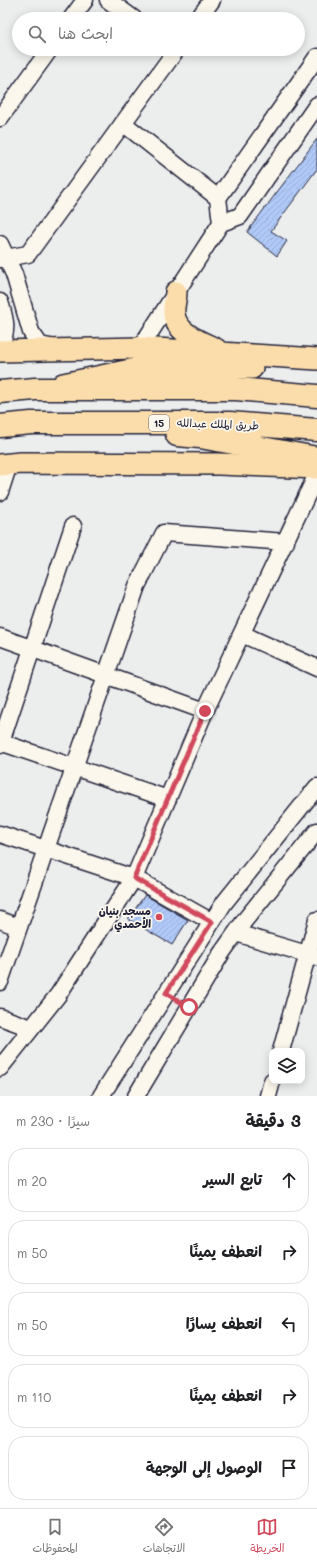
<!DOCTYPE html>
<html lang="ar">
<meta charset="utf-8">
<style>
:root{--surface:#fff;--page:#f2f2f2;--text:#202124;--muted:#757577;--line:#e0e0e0;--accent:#d1495b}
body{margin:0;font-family:Mali,"Playpen Sans Arabic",sans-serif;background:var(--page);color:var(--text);direction:rtl}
.controls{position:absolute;right:12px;bottom:12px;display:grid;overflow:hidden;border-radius:8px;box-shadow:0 2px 10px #0003}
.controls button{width:36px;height:36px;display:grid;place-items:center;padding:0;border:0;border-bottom:1px solid var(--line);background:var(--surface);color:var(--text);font:20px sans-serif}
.stop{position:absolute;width:12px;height:12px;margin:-9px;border:3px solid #d1495b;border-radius:50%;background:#fff}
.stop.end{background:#d1495b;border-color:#fff;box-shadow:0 1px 4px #0008}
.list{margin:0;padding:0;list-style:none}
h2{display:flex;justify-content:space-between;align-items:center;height:52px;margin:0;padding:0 16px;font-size:17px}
h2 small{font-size:13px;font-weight:400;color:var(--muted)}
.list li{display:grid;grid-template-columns:26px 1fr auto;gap:12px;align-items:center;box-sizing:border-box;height:64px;margin:0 8px 8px;padding:0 8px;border:1px solid var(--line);border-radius:16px}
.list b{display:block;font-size:15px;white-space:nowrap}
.list em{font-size:13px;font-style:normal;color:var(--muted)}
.icon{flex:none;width:22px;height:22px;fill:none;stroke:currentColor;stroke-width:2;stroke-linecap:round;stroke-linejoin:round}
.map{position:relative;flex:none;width:317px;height:1096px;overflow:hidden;direction:ltr}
.search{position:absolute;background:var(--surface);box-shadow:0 2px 10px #0003;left:12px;right:12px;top:12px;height:44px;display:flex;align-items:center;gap:10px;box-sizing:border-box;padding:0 14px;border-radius:22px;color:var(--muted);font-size:15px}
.sheet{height:412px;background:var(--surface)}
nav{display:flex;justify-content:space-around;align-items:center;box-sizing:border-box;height:56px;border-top:1px solid var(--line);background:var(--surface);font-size:11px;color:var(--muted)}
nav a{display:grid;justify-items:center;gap:2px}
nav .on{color:var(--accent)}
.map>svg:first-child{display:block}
</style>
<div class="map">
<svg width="317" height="1096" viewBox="0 0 317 1096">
<defs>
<pattern id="building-hatch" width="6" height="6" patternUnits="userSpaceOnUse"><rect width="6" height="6" fill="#b0c9f7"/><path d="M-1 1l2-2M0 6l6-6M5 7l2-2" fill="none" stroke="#97acd5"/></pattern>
</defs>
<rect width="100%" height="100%" fill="#eceeee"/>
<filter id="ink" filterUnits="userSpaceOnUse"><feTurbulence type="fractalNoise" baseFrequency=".025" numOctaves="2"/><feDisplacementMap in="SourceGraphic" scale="8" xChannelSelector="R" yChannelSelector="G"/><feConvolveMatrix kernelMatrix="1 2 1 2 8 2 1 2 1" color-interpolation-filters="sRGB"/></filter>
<g filter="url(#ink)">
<!-- building -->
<path fill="url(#building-hatch)" stroke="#22223b" d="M317 139V169L271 231 287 241 277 256 247 232Z
M145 895 188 920 172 945 128 919Z"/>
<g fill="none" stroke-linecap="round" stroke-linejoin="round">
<!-- minor casing -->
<g stroke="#22223b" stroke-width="19">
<path id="minor" d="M108 0 134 19
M71 19 85 0
M198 19 212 0
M0 118 50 49
M123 123 218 198
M221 223 218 198 317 57
M0 244 14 274 31 332 40 345 55 348
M0 259 28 254 177 49
M0 302C6 321 8 329 0 349
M140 348 221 223 240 216 317 105
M0 492 9 464
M242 634 317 668
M0 637 205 711
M0 742 168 799
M0 745 73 526
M0 834 134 878 212 922
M0 920 18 927
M236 933 317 957
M0 982 137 586 164 533 286 542
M0 1017 31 1028
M281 1051 317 920
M0 1068 58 995 134 878 205 711 317 474
M101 1096 224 903 317 787
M136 1096 221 954 245 920 317 831
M268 1096 272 1081"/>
</g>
<!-- major casing -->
<g stroke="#22223b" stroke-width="24">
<path id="major" d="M176 292C176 299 173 307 174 314 176 333 201 342 216 349
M0 351 140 348 317 359
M63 384 140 368H252
M0 465 21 463 219 464 317 468"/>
</g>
<!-- highway casing -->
<g stroke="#22223b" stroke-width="25">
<path id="highway" d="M0 392 35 389H236L317 396
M0 426 31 423H230L317 430
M177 435 200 437 317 458"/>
</g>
<!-- minor -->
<use href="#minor" stroke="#fbf7ec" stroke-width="16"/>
<!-- major -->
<use href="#major" stroke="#fbddab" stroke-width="21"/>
<!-- highway -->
<use href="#highway" stroke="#fbddab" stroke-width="22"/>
</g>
</g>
<g fill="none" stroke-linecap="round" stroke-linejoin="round" filter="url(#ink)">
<!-- route -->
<path stroke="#d1495b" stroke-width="5" d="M189 1007 166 993 212 922 134 878 205 711"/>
</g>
<!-- markers -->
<circle fill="#d1495b" stroke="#fbf7ec" stroke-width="1.5" cx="159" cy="917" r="4"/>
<g text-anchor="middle" stroke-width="3.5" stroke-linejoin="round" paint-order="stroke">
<!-- shield labels -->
<rect fill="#fbf7ec" stroke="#636270" stroke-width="1" x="149" y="415" width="20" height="16" rx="3"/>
<g font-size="10" font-weight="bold" fill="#22223b">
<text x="159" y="427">15</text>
</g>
<!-- street labels -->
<g font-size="11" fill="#22223b" stroke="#fbf7ec">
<text transform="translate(218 424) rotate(2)" y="4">طريق الملك عبدالله</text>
</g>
<!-- poi labels -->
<g font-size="11" font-weight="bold" fill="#22223b" stroke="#fbf7ec" text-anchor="end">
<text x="151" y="915">مسجد بنيان<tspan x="151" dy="13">الأحمدي</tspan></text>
</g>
</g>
</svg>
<div class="controls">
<button><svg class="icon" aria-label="layers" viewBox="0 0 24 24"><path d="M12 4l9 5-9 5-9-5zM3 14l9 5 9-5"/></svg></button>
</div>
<div class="stop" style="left:189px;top:1007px"></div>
<div class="stop end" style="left:205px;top:711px"></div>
<div class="search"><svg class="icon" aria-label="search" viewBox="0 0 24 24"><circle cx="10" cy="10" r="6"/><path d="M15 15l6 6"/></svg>ابحث هنا</div>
</div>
<section class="sheet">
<h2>3 دقيقة<small>سيرًا · 230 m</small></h2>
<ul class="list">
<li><svg class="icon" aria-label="ahead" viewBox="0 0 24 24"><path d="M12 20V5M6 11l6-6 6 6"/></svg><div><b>تابع السير</b></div><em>20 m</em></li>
<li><svg class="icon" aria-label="right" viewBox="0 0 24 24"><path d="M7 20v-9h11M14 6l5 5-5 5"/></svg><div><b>انعطف يمينًا</b></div><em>50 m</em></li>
<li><svg class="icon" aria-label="left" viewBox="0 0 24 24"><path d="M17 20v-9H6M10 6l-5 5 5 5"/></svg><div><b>انعطف يسارًا</b></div><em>50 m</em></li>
<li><svg class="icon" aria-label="right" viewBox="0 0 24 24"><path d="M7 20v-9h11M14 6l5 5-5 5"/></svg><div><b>انعطف يمينًا</b></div><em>110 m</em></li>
<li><svg class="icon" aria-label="arrive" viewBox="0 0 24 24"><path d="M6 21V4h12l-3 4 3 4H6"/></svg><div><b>الوصول إلى الوجهة</b></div></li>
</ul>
</section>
<nav>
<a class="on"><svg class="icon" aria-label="map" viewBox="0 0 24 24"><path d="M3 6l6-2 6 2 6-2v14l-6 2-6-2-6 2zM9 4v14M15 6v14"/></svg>الخريطة</a>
<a><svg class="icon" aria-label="directions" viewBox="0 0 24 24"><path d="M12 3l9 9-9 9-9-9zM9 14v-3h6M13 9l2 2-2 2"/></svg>الاتجاهات</a>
<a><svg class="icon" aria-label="saved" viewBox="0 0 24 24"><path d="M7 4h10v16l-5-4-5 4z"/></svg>المحفوظات</a>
</nav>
